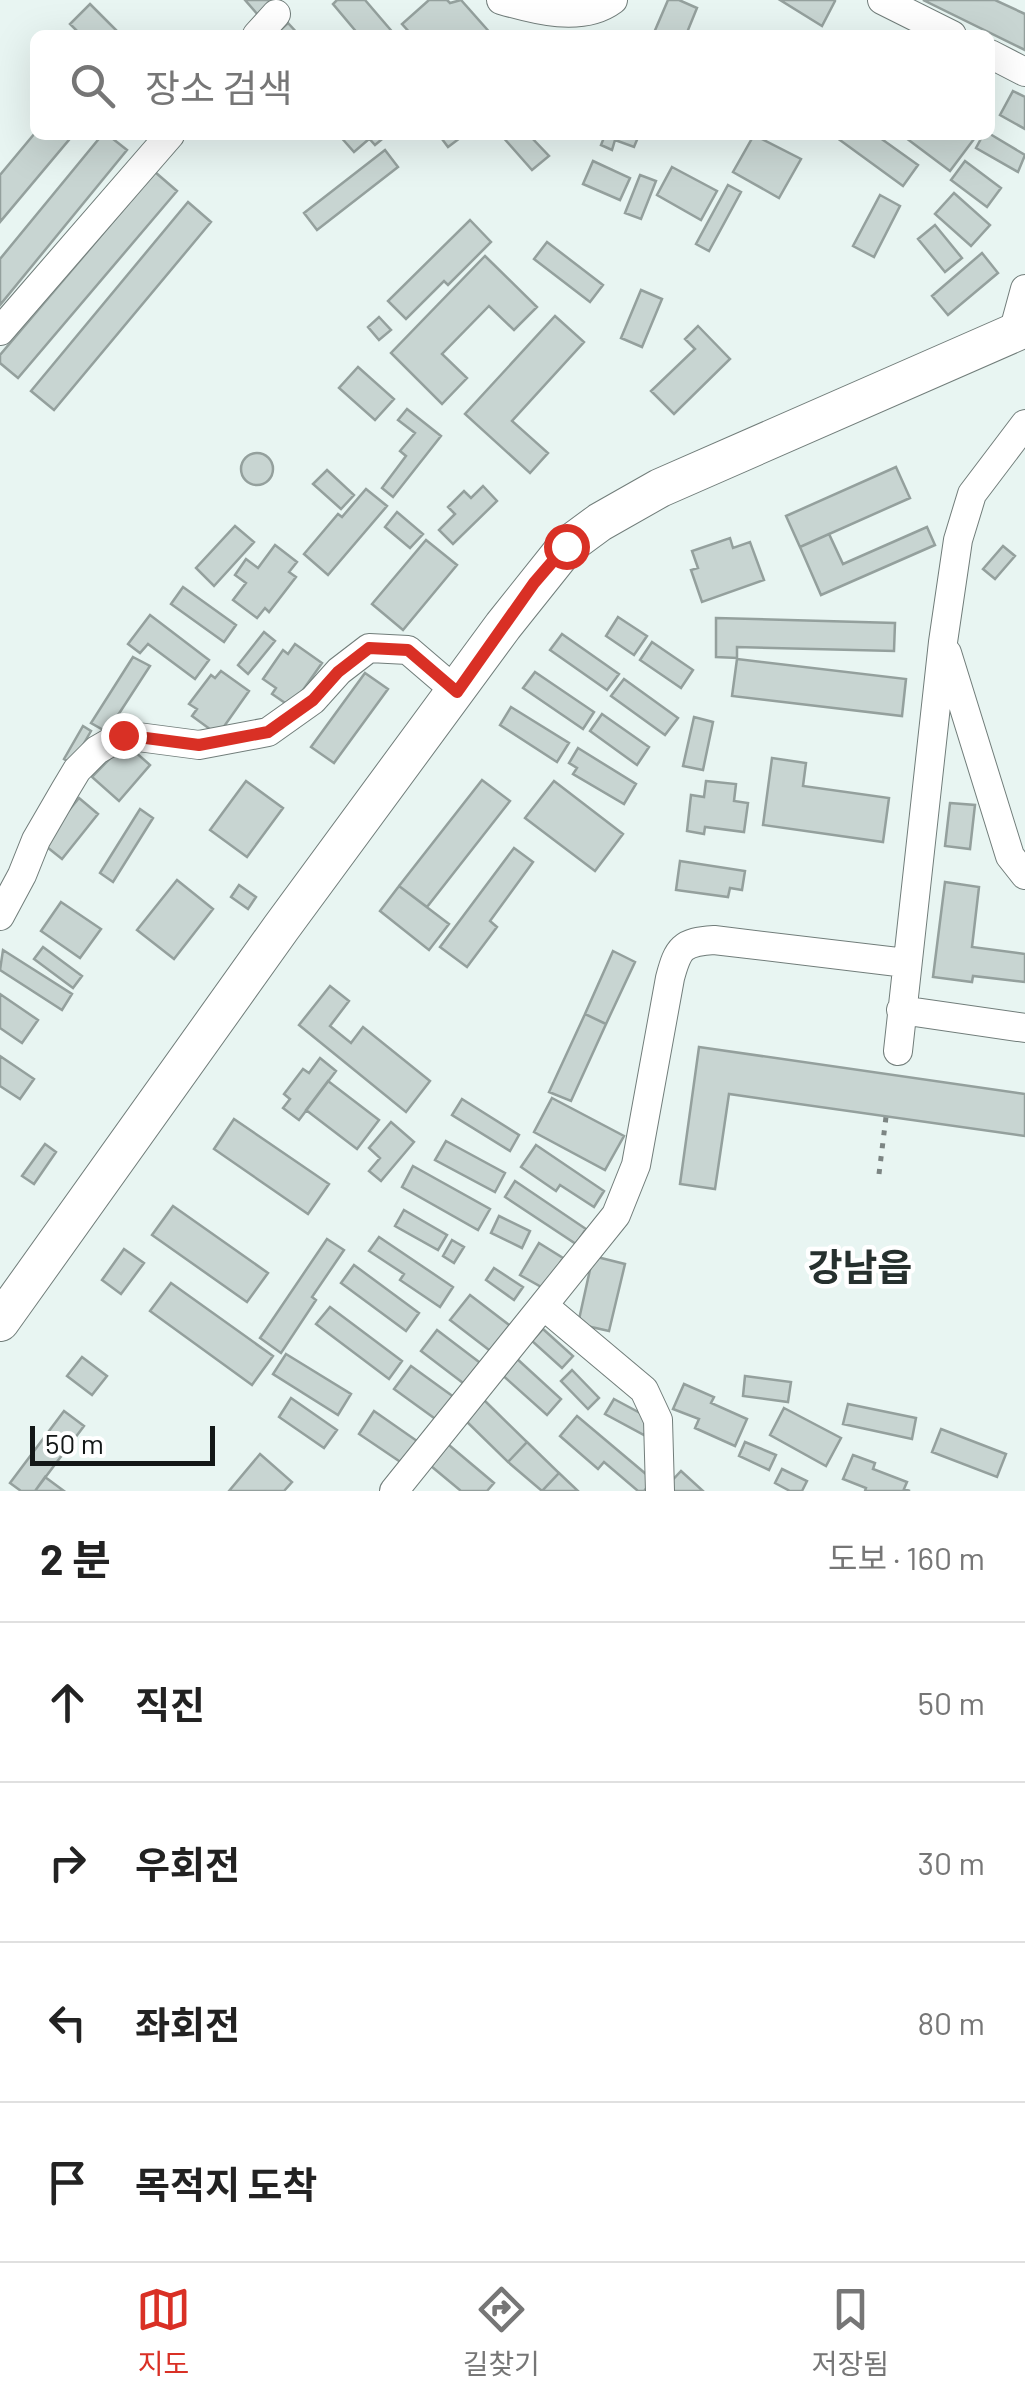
<!DOCTYPE html>
<html lang="ko">
<meta charset="utf-8">
<style>
:root{--surface:#fff;--page:#f2f2f2;--text:#222;--muted:#767676;--line:#e0e0e0;--accent:#d93025}
body{margin:0;font-family:Barlow,"Noto Sans KR",sans-serif;background:var(--page);color:var(--text)}
.scale{position:absolute;left:30px;bottom:25px;width:185px;box-sizing:border-box;padding-left:10px;border:5px solid #131717;border-top:0;font-size:28px;line-height:35px;white-space:nowrap;color:#131717;-webkit-text-stroke:8px #fff;paint-order:stroke}
.stop{position:absolute;width:30px;height:30px;margin:-22px;border:8px solid #d93025;border-radius:50%;background:#fff}
.stop.end{background:#d93025;border-color:#fff;box-shadow:0 2px 10px #0008}
.list{margin:0;padding:0;list-style:none}
h2{display:flex;justify-content:space-between;align-items:center;height:130px;margin:0;padding:0 40px;font-size:42px}
h2 small{font-size:32px;font-weight:400;color:var(--muted)}
.list li{display:grid;grid-template-columns:65px 1fr auto;gap:30px;align-items:center;box-sizing:border-box;height:160px;padding:0 40px;border-top:2px solid var(--line)}
.list b{display:block;font-size:38px;white-space:nowrap}
.list em{font-size:32px;font-style:normal;color:var(--muted)}
.icon{flex:none;width:55px;height:55px;fill:none;stroke:currentColor;stroke-width:2;stroke-linecap:round;stroke-linejoin:round}
.map{position:relative;flex:none;width:1025px;height:1491px;overflow:hidden}
.search{position:absolute;background:var(--surface);box-shadow:0 10px 40px #0002;left:30px;right:30px;top:30px;height:110px;display:flex;align-items:center;gap:25px;box-sizing:border-box;padding:0 35px;border-radius:15px;color:var(--muted);font-size:38px}
.sheet{height:770px;background:var(--surface)}
nav{display:flex;justify-content:space-around;align-items:center;box-sizing:border-box;height:140px;border-top:2px solid var(--line);background:var(--surface);font-size:28px;color:var(--muted)}
nav a{display:grid;justify-items:center;gap:5px}
nav .on{color:var(--accent)}
.map>svg:first-child{display:block}
</style>
<div class="map">
<svg width="1025" height="1491" viewBox="0 0 1025 1491">
<rect width="100%" height="100%" fill="#e8f5f2"/>
<!-- building -->
<path fill="#c8d5d2" stroke="#94a09d" stroke-width="2.5" d="M245 0H270L272 3 258 15Z
M337 0H365L395 35H359L333 4Z
M429 0H447L450 3 461 0 492 35H412L402 24Z
M668 0H679L697 8 686 35H653Z
M780 0H834L835 1 822 26Z
M923 0H995L1025 14V50Z
M90 4 121 35H81L70 24Z
M288 23 299 35H278L276 34Z
M1013 91 1025 97V129L1000 115Z
M35 133 73 135 0 222V175Z
M990 134 1025 155 1018 172 976 148 983 135Z
M102 135H108L127 150 0 305V259Z
M339 135H366L369 139 354 152Z
M366 135H387L375 145Z
M439 135H464L448 147Z
M501 135H529L549 156 532 170Z
M605 135H639L634 147 615 140 612 150 601 145Z
M754 135 801 159 779 198 733 172Z
M833 135H876L918 165 903 186Z
M902 135H977L950 171Z
M385 150 398 167 317 230 304 213Z
M593 161 630 178 620 200 583 184Z
M965 161 1001 188 987 207 951 180Z
M672 167 717 191 701 220 657 195Z
M155 172 177 191 18 378 0 363V355Z
M640 175 656 181 641 219 625 213Z
M728 185 741 192 709 251 696 244Z
M954 193 990 225 971 246 935 214Z
M880 195 900 206 874 257 853 246Z
M188 202 211 222 54 410 31 391Z
M470 220 491 242 448 285 444 281 406 319 388 301Z
M935 225 962 258 945 272 918 239Z
M547 242 603 285 590 302 534 259Z
M982 253 998 273 948 315 932 296Z
M485 256 537 307 514 330 489 306 442 354 467 378 442 404 391 353Z
M641 290 662 299 642 347 621 338Z
M555 316 584 342 512 421 548 453 530 473 465 414Z
M379 317 391 330 379 340 368 327Z
M698 326 730 359 674 414 651 391 695 349 685 339Z
M358 367 394 399 375 420 339 388Z
M407 409 441 436 393 497 382 488 406 456 400 451 415 433 398 420Z
M241 469a16 16 0 1 1 32 0a16 16 0 1 1-32 0Z
M896 467 910 498 800 547 786 516Z
M327 470 354 495 341 509 313 484Z
M483 486 497 501 453 544 439 530 455 514 448 507 464 491 471 498Z
M366 489 387 506 328 575 304 554 338 514 342 517Z
M397 512 423 534 410 548 385 527Z
M235 526 254 542 214 586 196 568Z
M927 527 935 545 821 595 800 547 829 534 843 564Z
M730 538 733 548 750 542 764 580 702 602 691 570 698 568 692 551Z
M426 540 457 565 403 630 372 604Z
M275 545 297 562 289 572 296 577 269 612 265 608 257 618 233 600 246 583 235 575 246 559 258 568Z
M1003 546 1015 556 995 579 983 569Z
M183 587 236 625 224 642 171 604Z
M150 615 209 660 195 679 148 644 140 653 128 644Z
M618 617 647 636 634 655 606 636Z
M716 618 895 623 894 651 737 647V658L716 657Z
M264 632 275 641 248 674 238 665Z
M562 634 619 674 607 690 550 650Z
M652 642 693 670 681 688 640 660Z
M295 644 322 663 291 707 272 694 276 688 263 679 283 650 288 654Z
M133 657 150 666 107 732 91 723Z
M737 659 906 679 902 716 732 696Z
M221 671 249 691 218 735 192 716 197 709 189 704 211 675 215 678Z
M535 672 594 712 583 729 523 688Z
M365 673 388 689 334 763 311 747Z
M624 679 678 718 665 735 611 696Z
M511 707 569 743 557 762 500 725Z
M602 714 649 747 637 765 590 731Z
M694 717 713 722 703 770 683 766Z
M83 726 91 731 72 764 64 759Z
M125 743 150 765 119 801 92 777Z
M578 748 636 784 624 804 573 774 577 768 569 763Z
M772 758 806 763 803 786 889 798 883 842 763 825Z
M482 780 510 801 427 907 399 886Z
M246 781 283 808 247 857 210 830Z
M554 781 623 834 595 871 525 818Z
M706 781 736 784 734 801 748 803 744 832 705 827 704 834 687 831 691 795 704 797Z
M79 798 98 814 62 859 42 843Z
M950 803 975 805 970 849 945 846Z
M140 809 153 818 113 882 100 873Z
M514 848 533 862 490 921 497 927 467 967 440 947Z
M680 861 745 871 742 890 730 888 728 897 676 890Z
M177 880 213 909 174 959 137 930Z
M945 882 979 887 972 947 1025 954V982L973 976 972 982 933 977Z
M239 885 256 897 248 909 231 897Z
M399 886 449 924 429 950 380 911Z
M61 902 101 929 80 958 41 931Z
M43 947 82 976 73 988 34 959Z
M3 950 72 994 62 1010 0 970Z
M613 951 635 962 606 1024 585 1014Z
M330 986 349 1001 330 1026 351 1043 363 1027 430 1081 406 1112 299 1025Z
M0 994 38 1020 22 1043 0 1028Z
M585 1014 606 1024 571 1101 549 1092Z
M699 1047 1025 1094V1136L729 1094 715 1189 680 1184Z
M0 1056 34 1079 20 1099 0 1086Z
M320 1058 336 1071 299 1120 283 1108 290 1099 284 1094 303 1069 309 1073Z
M328 1081 379 1120 357 1149 306 1110Z
M552 1098 624 1136 605 1170 534 1132Z
M462 1099 519 1135 510 1151 452 1115Z
M234 1119 329 1184 308 1214 214 1149Z
M391 1122 414 1142 381 1181 369 1171 380 1158 369 1148Z
M446 1141 505 1173 495 1192 435 1160Z
M45 1144 56 1152 34 1184 22 1176Z
M536 1145 604 1191 594 1207 560 1185 556 1191 521 1167Z
M413 1166 490 1209 478 1230 402 1187Z
M515 1181 586 1229 576 1244 505 1197Z
M173 1206 268 1273 247 1302 152 1235Z
M404 1210 447 1235 438 1250 395 1226Z
M499 1216 530 1231 522 1248 491 1233Z
M379 1237 453 1287 440 1307 400 1280 404 1274 369 1251Z
M327 1239 344 1250 312 1297 316 1300 281 1353 260 1338Z
M452 1240 464 1247 454 1263 443 1256Z
M539 1243 563 1258 545 1289 520 1275Z
M124 1249 144 1263 121 1294 102 1280Z
M593 1256 625 1264 609 1331 578 1324Z
M354 1265 419 1313 406 1331 341 1283Z
M494 1268 523 1287 514 1300 486 1280Z
M171 1283 273 1356 252 1385 150 1311Z
M470 1295 513 1328 493 1353 450 1320Z
M330 1307 402 1361 389 1379 316 1324Z
M543 1329 573 1356 562 1368 532 1341Z
M437 1330 483 1365 467 1386 421 1351Z
M286 1354 351 1394 338 1415 273 1374Z
M82 1357 107 1376 92 1395 67 1376Z
M515 1357 561 1399 547 1415 500 1373Z
M411 1366 458 1400 441 1423 394 1389Z
M572 1370 599 1398 588 1409 561 1381Z
M745 1376 791 1382 788 1402 743 1396Z
M684 1384 714 1397 711 1403 747 1419 735 1446 695 1428 699 1419 673 1409Z
M291 1398 337 1430 324 1448 279 1417Z
M614 1399 653 1420 644 1435 605 1414Z
M484 1400 527 1442 508 1462 465 1420Z
M848 1404 916 1418 912 1439 843 1424Z
M784 1408 841 1438 826 1466 770 1435Z
M64 1411 84 1426 35 1491H21L10 1483Z
M374 1411 417 1441 402 1463 359 1434Z
M577 1416 653 1480 644 1491H638L604 1462 598 1469 560 1436Z
M941 1429 1006 1454 997 1477 932 1452Z
M443 1440 494 1483 487 1491H461L425 1461Z
M527 1442 559 1473 542 1491 508 1462Z
M745 1442 776 1455 769 1470 739 1456Z
M260 1454 292 1482 284 1491H229Z
M853 1455 875 1463 873 1469 907 1482 904 1489 910 1491H865L866 1488 843 1479Z
M782 1469 807 1481 802 1491H790L775 1483Z
M681 1471 703 1491H672L667 1486Z
M559 1473 578 1491H542Z
M45 1477 64 1491H35Z"/>
<g fill="none" stroke-linecap="round" stroke-linejoin="round">
<!-- street casing -->
<g stroke="#717d7a" stroke-width="30">
<path id="street" d="M501 0C535 10 582 23 613 0
M882 0 952 35
M257 35 276 14
M990 54 1025 72
M0 331 170 135
M1013 333 1025 289
M947 653 1010 856 1025 875
M0 916 22 875 36 840 65 790 77 770 97 750 123 735 199 745 268 732 313 700 339 671 369 648 408 650 457 692
M901 1010 1025 1028
M898 1051 943 642 958 540 972 494 1025 424
M544 1306 644 1390 658 1420 660 1491
M394 1491 616 1215 636 1165 670 978C678 948 682 942 714 940L906 963"/>
</g>
<!-- secondary casing -->
<g stroke="#717d7a" stroke-width="40">
<path id="secondary" d="M0 1322 281 928 503 626 566 547 600 522 660 488 1025 328"/>
</g>
<!-- path -->
<path stroke="#7c8583" stroke-width="5" stroke-dasharray="5 8" stroke-linecap="butt" d="M879 1174 886 1117"/>
<!-- street -->
<use href="#street" stroke="#fff" stroke-width="28"/>
<!-- secondary -->
<use href="#secondary" stroke="#fff" stroke-width="38"/>
</g>
<g fill="none" stroke-linecap="round" stroke-linejoin="round">
<!-- route -->
<path stroke="#d93025" stroke-width="12" d="M123 735 199 745 268 732 313 700 338 672 369 648 408 650 457 692 534 583 566 546"/>
</g>
<g text-anchor="middle" stroke-width="9" stroke-linejoin="round" paint-order="stroke">
<!-- district labels -->
<g font-size="38" font-weight="bold" fill="#26302e" stroke="#fff">
<text x="860" y="1281">강남읍</text>
</g>
</g>
</svg>
<div class="scale">50 m</div>
<div class="stop" style="left:566px;top:546px"></div>
<div class="stop end" style="left:123px;top:735px"></div>
<div class="search"><svg class="icon" aria-label="search" viewBox="0 0 24 24"><circle cx="10" cy="10" r="6"/><path d="M15 15l6 6"/></svg>장소 검색</div>
</div>
<section class="sheet">
<h2>2 분<small>도보 · 160 m</small></h2>
<ul class="list">
<li><svg class="icon" aria-label="ahead" viewBox="0 0 24 24"><path d="M12 20V5M6 11l6-6 6 6"/></svg><div><b>직진</b></div><em>50 m</em></li>
<li><svg class="icon" aria-label="right" viewBox="0 0 24 24"><path d="M7 20v-9h11M14 6l5 5-5 5"/></svg><div><b>우회전</b></div><em>30 m</em></li>
<li><svg class="icon" aria-label="left" viewBox="0 0 24 24"><path d="M17 20v-9H6M10 6l-5 5 5 5"/></svg><div><b>좌회전</b></div><em>80 m</em></li>
<li><svg class="icon" aria-label="arrive" viewBox="0 0 24 24"><path d="M6 21V4h12l-3 4 3 4H6"/></svg><div><b>목적지 도착</b></div></li>
</ul>
</section>
<nav>
<a class="on"><svg class="icon" aria-label="map" viewBox="0 0 24 24"><path d="M3 6l6-2 6 2 6-2v14l-6 2-6-2-6 2zM9 4v14M15 6v14"/></svg>지도</a>
<a><svg class="icon" aria-label="directions" viewBox="0 0 24 24"><path d="M12 3l9 9-9 9-9-9zM9 14v-3h6M13 9l2 2-2 2"/></svg>길찾기</a>
<a><svg class="icon" aria-label="saved" viewBox="0 0 24 24"><path d="M7 4h10v16l-5-4-5 4z"/></svg>저장됨</a>
</nav>
